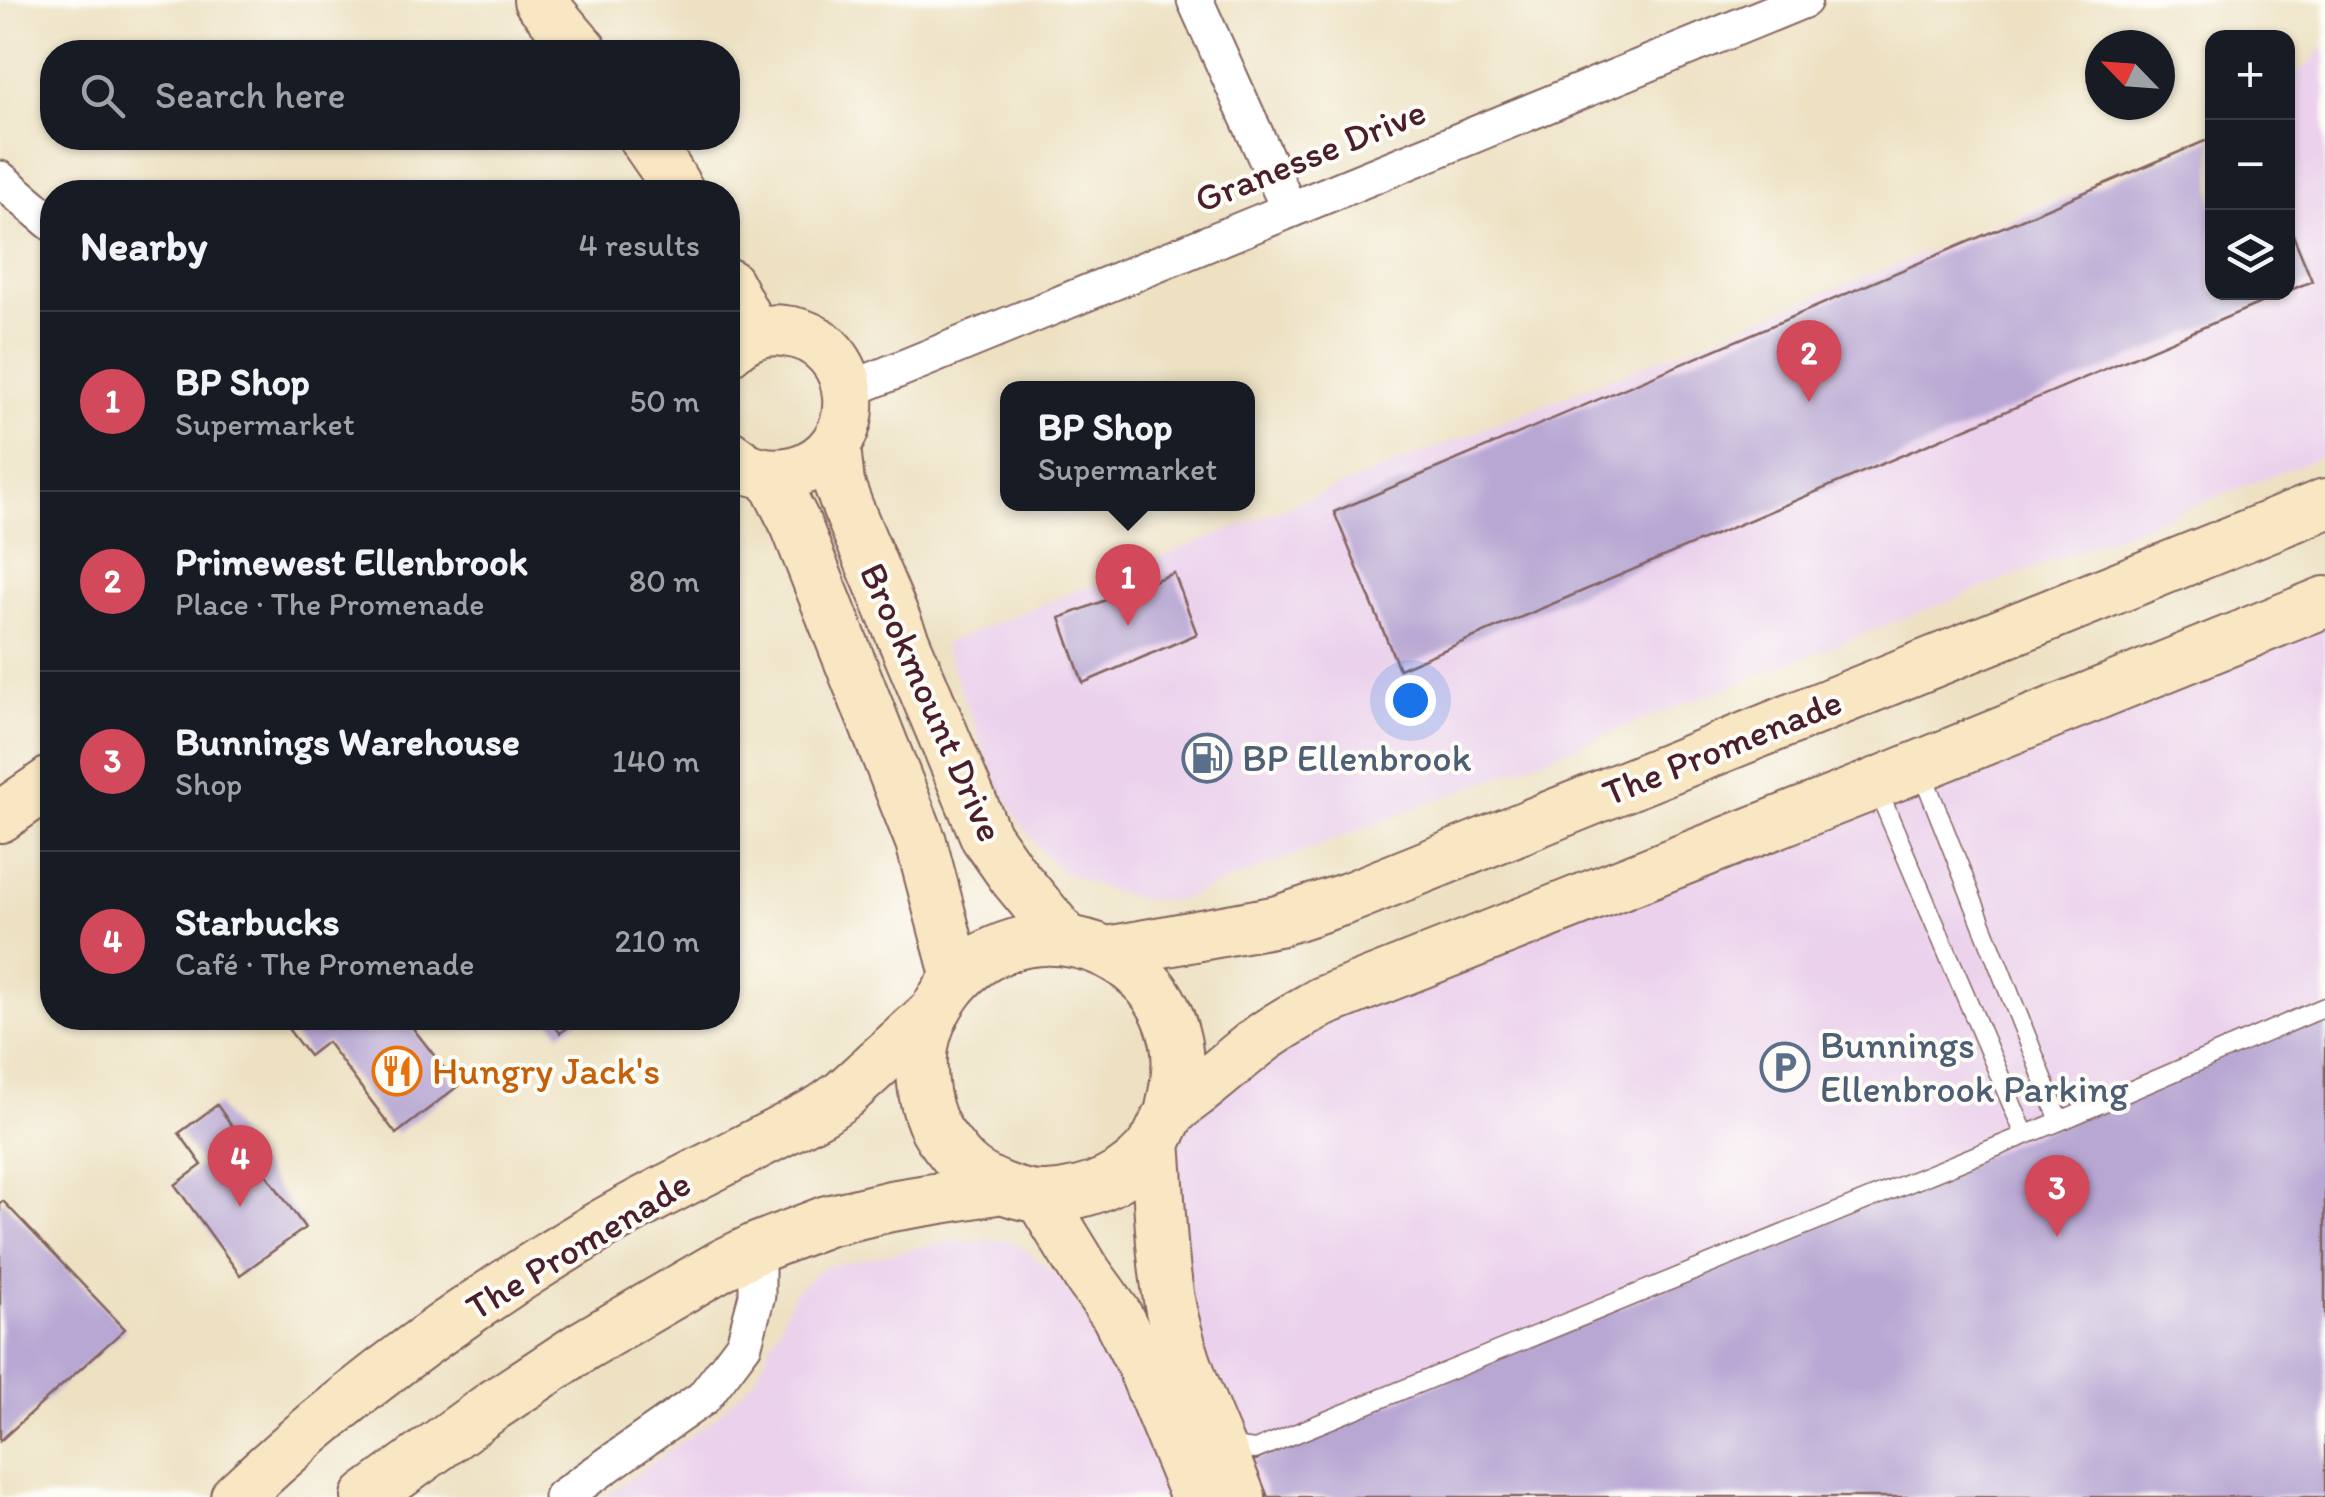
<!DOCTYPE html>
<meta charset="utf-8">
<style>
:root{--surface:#171b24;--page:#242831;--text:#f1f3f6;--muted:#9ea1a6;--line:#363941;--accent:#d1495b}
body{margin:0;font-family:Itim,sans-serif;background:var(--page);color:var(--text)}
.controls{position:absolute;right:30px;top:30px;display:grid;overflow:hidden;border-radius:20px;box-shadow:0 2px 8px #0004}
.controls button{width:90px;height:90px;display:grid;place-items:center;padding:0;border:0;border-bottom:2px solid var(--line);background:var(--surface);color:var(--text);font:50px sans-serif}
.compass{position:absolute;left:2085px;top:30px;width:90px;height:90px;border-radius:50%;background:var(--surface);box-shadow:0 2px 8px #0004;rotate:295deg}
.you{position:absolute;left:1410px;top:700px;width:35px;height:35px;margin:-25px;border:8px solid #fff;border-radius:50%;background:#1a73e8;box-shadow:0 0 0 15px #1a73e833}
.badge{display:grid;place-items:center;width:65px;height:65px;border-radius:50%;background:var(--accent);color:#fff;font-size:32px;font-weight:700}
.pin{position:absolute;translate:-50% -82px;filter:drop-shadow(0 2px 5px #0008)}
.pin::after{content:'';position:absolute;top:52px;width:35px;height:30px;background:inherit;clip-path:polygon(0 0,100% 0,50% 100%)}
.popup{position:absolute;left:1000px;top:381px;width:255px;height:130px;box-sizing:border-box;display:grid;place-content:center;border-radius:20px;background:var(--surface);filter:drop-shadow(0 2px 8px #0005);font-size:32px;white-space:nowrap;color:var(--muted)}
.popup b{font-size:38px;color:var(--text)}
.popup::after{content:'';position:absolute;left:50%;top:100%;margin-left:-20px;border:20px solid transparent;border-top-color:var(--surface)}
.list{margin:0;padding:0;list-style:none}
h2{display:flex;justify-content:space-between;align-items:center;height:130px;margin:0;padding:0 40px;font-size:42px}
h2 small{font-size:32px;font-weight:400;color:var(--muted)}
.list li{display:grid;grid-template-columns:65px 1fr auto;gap:30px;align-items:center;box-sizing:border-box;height:180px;padding:0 40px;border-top:2px solid var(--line)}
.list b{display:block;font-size:38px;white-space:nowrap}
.list p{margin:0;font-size:32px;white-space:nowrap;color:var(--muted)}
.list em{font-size:32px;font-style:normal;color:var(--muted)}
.icon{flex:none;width:55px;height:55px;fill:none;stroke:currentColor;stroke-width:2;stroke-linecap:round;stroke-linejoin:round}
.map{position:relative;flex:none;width:2325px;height:1497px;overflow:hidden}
.search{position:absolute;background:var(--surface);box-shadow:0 2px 8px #0004;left:40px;top:40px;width:700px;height:110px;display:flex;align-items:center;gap:25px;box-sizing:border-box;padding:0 35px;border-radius:40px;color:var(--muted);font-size:38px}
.panel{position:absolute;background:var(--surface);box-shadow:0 2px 8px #0004;left:40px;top:180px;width:700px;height:850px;border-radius:40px}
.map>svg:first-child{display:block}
</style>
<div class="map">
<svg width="2325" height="1497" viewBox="0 0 2325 1497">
<rect width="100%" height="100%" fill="#fdfcf7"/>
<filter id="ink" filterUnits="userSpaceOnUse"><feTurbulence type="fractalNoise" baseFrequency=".01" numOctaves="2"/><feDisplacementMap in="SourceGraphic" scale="20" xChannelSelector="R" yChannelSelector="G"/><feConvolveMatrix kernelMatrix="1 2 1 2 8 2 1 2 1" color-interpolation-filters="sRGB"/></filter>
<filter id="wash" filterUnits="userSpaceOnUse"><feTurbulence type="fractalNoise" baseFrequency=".0048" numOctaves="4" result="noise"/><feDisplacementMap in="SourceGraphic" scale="40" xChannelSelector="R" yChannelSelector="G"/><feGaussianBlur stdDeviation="2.25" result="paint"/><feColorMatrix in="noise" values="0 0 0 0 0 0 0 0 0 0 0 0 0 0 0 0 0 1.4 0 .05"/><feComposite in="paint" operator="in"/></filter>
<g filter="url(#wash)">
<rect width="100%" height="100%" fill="#ede1c2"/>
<!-- built -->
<path fill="#ebd1ec" d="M2325 44V455L1177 901 1137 898 1099 887 1061 871 1033 841 1000 791 943 644 2199 144 2212 134V292H2288V79L2312 61Z
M2325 602V1497H1240L1188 1367 1170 1114 1266 1036Z
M1010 1240 1060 1277 1105 1347 1173 1497H604L716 1417 756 1377 794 1293 821 1268 946 1242Z"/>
<g id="blocks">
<!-- building -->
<path fill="#b8a7d3" d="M2212 138V292L2284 293 1399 669 1334 512Z
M2288 223 2312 281 2288 291Z
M1174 573 1197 634 1083 683 1060 618Z
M2325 1013V1497H1268L1253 1461Z
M305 1018H405L458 1086 396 1134 327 1042 309 1056 289 1030Z
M549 1018H582L560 1033Z
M217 1105 305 1228 240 1275 175 1185 202 1165 179 1133Z
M3 1201 125 1329 0 1441V1203Z"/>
</g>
</g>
<g filter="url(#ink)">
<use href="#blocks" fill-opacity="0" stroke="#836360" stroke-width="2.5"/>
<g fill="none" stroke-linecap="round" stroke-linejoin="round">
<!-- lane casing -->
<g stroke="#836360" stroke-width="21">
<path id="lane" d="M1921 770 2060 1121
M1876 786 2025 1135
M1224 1446 1255 1450 2060 1121 2325 1007"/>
</g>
<!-- street casing -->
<g stroke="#836360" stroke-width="39">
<path id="street" d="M1195 0 1289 209
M0 179 52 223
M849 390 1804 0
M562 1497 703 1398 726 1368 744 1344 757 1295V1248"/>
</g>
<!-- secondary casing -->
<g stroke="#836360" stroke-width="54">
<path id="secondary" d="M539 0 583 52
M644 138 666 170 679 192
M728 284 754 334
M728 351C743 336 763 328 784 331 865 339 871 454 793 472 778 475 761 474 747 468 740 464 734 459 728 455
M835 446 839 484 848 508 986 837 1014 877 1066 940
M770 474 796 525 921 842 957 978
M0 817 52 781
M1107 952 1278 921 1348 898 2325 504
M1170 1114C1175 1089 1181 1064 1175 1039 1152 932 1009 904 946 993 930 1016 920 1042 922 1070 923 1094 928 1122 944 1141 950 1149 956 1157 963 1164 981 1182 1021 1198 1046 1197 1089 1195 1131 1178 1156 1141 1161 1132 1164 1122 1170 1114 1179 1103 1194 1094 1205 1085 1225 1069 1244 1052 1264 1037 1282 1024 1303 1013 1322 1002L1875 784 2325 602
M1155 1143C1160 1198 1160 1255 1171 1310 1185 1375 1216 1436 1240 1497
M1040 1197 1087 1274 1116 1314 1141 1363 1196 1497
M236 1497C345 1394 466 1306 595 1229 669 1185 748 1151 823 1109L843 1095 933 1013
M367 1497 494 1405 583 1346 722 1265 757 1248 827 1221 891 1206 1002 1188"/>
</g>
<!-- lane -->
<use href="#lane" stroke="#fff" stroke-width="18"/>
<!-- street -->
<use href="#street" stroke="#fff" stroke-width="35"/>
<!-- secondary -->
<use href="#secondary" stroke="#f9e7c3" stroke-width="50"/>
</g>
</g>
<!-- icons -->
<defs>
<g id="fuel-ring" transform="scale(2.5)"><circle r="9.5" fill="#fdfcf7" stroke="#5c6f8a" stroke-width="1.5"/><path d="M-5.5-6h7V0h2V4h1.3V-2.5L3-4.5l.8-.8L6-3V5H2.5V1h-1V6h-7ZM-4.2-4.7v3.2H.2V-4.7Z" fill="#5c6f8a"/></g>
<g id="parking-ring" transform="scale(2.5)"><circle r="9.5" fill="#fdfcf7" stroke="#5c6f8a" stroke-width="1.5"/><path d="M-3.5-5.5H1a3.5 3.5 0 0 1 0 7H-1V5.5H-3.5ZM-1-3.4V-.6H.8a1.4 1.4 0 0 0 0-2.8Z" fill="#5c6f8a"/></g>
<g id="restaurant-ring" transform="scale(2.5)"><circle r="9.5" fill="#fdfcf7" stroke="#e8710a" stroke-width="1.5"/><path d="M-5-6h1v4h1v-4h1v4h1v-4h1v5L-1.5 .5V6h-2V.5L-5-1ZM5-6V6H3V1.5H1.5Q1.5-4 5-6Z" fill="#e8710a"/></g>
</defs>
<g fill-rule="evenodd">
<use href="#fuel-ring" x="1207" y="758"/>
<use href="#parking-ring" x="1785" y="1067"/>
<use href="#restaurant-ring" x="397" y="1071"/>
</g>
<g text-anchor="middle" stroke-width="8" stroke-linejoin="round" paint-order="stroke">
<!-- street labels -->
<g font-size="38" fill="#4a1f2b" stroke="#fdfcf7">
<text transform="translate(1310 155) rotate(-22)" y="13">Granesse Drive</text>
<text transform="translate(932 702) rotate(66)" y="13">Brookmount Drive</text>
<text transform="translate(1722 747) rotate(-22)" y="13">The Promenade</text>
<text transform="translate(578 1245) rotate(-31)" y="13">The Promenade</text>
</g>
<!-- service labels -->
<g font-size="38" fill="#4e5e75" stroke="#fdfcf7" text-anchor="start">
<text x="1242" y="771">BP Ellenbrook</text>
<text x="1820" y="1058">Bunnings<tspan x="1820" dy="44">Ellenbrook Parking</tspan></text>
</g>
<!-- food labels -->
<g font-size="38" fill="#c56008" stroke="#fdfcf7" text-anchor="start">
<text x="432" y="1084">Hungry Jack's</text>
</g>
</g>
</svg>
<div class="controls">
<button>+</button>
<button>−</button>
<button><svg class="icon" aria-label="layers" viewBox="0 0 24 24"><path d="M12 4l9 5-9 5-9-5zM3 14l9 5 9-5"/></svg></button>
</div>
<svg class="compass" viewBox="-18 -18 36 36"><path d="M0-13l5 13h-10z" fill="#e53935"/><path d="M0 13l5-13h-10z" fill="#9ea1a6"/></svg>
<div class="you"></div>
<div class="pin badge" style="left:1128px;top:626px">1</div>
<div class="popup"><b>BP Shop</b>Supermarket</div>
<div class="pin badge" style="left:1809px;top:402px">2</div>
<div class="pin badge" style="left:2057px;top:1237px">3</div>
<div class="pin badge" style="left:240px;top:1207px">4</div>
<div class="search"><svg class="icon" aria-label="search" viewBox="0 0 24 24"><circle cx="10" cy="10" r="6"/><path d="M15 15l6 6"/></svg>Search here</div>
<section class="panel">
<h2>Nearby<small>4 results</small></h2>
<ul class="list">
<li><span class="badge">1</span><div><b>BP Shop</b><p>Supermarket</p></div><em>50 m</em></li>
<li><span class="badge">2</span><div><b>Primewest Ellenbrook</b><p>Place · The Promenade</p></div><em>80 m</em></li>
<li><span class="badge">3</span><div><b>Bunnings Warehouse</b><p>Shop</p></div><em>140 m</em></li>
<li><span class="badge">4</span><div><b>Starbucks</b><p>Café · The Promenade</p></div><em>210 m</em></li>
</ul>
</section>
</div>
